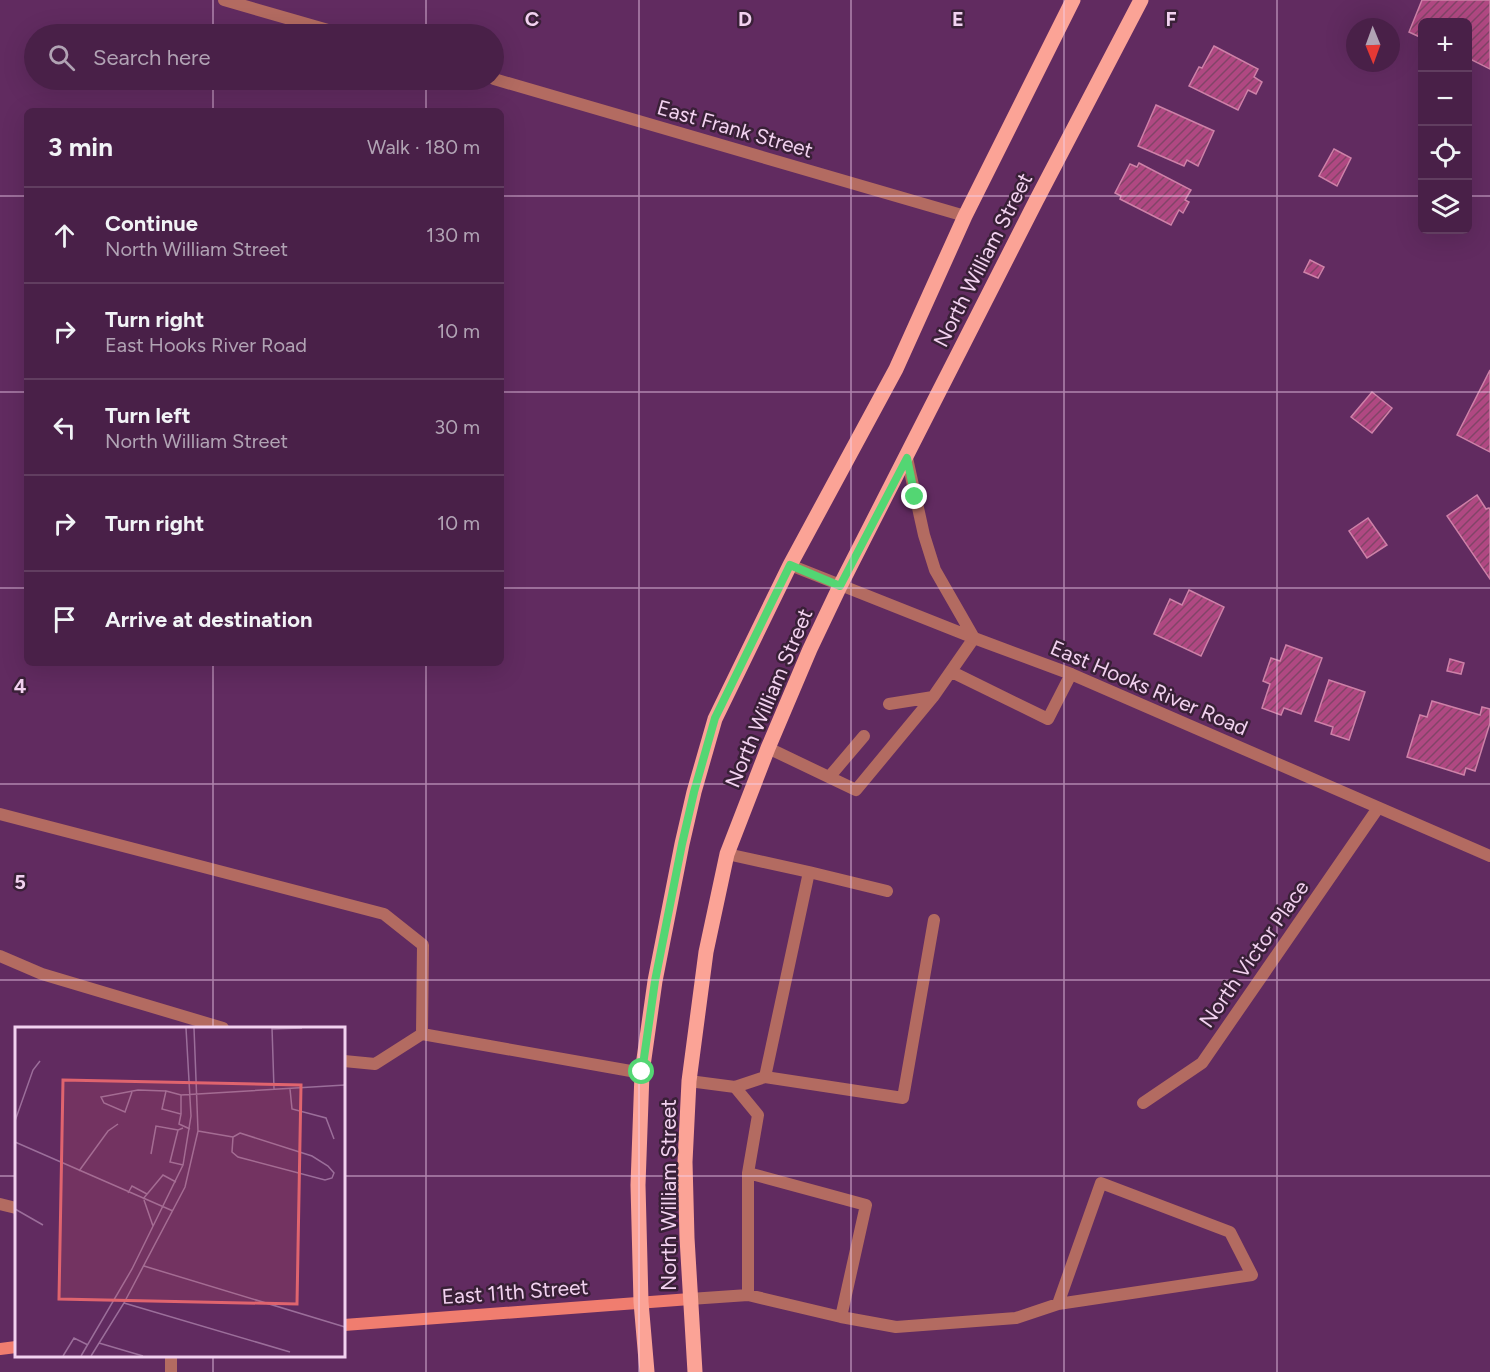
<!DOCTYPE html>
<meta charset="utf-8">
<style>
:root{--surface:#492048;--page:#532d52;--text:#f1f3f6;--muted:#b1a3b4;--line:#613e60}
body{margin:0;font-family:Figtree,sans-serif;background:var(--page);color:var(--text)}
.controls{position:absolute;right:18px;top:18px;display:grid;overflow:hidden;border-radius:9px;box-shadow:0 6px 24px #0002}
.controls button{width:54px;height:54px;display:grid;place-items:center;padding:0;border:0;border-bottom:2px solid var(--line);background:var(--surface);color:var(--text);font:30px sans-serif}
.compass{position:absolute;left:1346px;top:18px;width:54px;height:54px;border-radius:50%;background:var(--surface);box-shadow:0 6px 24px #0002;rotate:179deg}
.stop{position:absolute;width:18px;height:18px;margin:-14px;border:4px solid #53d673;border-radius:50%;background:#fff}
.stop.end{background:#53d673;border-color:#fff;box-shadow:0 2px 6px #0008}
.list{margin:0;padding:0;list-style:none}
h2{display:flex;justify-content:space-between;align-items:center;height:78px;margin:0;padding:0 24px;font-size:26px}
h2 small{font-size:20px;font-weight:400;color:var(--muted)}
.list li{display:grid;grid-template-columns:39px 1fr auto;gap:18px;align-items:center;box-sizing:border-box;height:96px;padding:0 24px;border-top:2px solid var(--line)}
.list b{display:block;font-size:22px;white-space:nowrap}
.list p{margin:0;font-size:20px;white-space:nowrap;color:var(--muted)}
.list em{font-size:20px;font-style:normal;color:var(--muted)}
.icon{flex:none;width:33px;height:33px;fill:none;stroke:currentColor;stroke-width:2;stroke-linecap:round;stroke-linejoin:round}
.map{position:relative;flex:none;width:1490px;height:1372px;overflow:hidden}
.search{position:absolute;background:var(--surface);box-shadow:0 6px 24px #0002;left:24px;top:24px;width:480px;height:66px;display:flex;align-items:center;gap:15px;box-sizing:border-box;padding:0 21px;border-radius:33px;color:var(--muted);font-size:22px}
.panel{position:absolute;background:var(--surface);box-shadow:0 6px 24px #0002;left:24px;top:108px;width:480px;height:558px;border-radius:9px}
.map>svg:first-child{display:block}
</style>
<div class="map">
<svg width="1490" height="1372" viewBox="0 0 1490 1372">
<defs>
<pattern id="building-hatch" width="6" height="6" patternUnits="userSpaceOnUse" patternTransform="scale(1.5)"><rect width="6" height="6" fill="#b04882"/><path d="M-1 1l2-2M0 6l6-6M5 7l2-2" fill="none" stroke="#824468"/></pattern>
</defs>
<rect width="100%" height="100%" fill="#612b60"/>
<!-- building -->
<path fill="url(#building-hatch)" stroke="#ce81a8" stroke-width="1.5" d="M1422 0H1490V69L1468 58V22H1422V38L1409 32Z
M1214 46 1258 69 1254 77 1262 82 1256 94 1248 90 1238 110 1189 86 1199 67 1202 68Z
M1156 105 1214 131 1198 166 1187 160 1184 166 1138 146Z
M1334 149 1351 158 1337 186 1319 176Z
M1139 163 1191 190 1185 200 1189 202 1183 213 1179 210 1171 225 1120 199 1121 196 1115 193 1130 164 1137 167Z
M1310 260 1324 267 1318 278 1304 272Z
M1490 370V452L1457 435Z
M1372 392 1392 408 1372 433 1351 417Z
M1477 495 1486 509 1489 508 1490 510V579L1447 516Z
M1368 518 1387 545 1367 558 1349 531Z
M1189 590 1224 607 1201 656 1154 634 1170 599 1182 605Z
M1286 645 1322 658 1301 714 1284 708 1281 715 1262 708 1270 684 1263 681 1271 658 1280 661Z
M1450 659 1464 663 1461 674 1447 671Z
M1329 680 1365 692 1349 740 1331 734 1333 727 1315 721Z
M1432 701 1480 715 1482 707 1490 709V723L1475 771 1466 768 1464 775 1407 757 1420 715 1427 717Z"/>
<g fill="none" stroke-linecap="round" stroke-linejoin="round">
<!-- lane -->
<path stroke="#b36b61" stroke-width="12" d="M952 672 1048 719 1071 674
M889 704 933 697
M768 748 856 790 933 697 974 638
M830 776 864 736
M0 814 384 914 423 945 422 1034 375 1064 344 1061
M727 854 809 872 765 1077 735 1087
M809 872 887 891
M0 956 42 974 223 1028
M422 1034 642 1073
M765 1077 903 1098 934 920
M689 1081 735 1087 758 1115 748 1173 866 1205 841 1317 748 1295 690 1299
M0 1204 16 1208
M748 1295V1173
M841 1317 896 1327 1016 1318 1058 1304 1252 1275 1230 1232 1101 1183 1058 1304"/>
<!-- street -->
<path stroke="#b36b61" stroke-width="12" d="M224 0 342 34
M494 79 965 216
M907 458 924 535 935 570 974 638
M790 565 974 638 1071 674 1490 856
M1143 1103 1202 1063 1378 808
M171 1356V1372"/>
<!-- secondary -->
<path stroke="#f07d6f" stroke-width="12" d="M344 1325 690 1299
M0 1349 16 1347"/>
<!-- primary -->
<path stroke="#fba396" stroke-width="15" d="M647 1372 641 1302 638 1185 642 1073 655 981 682 844 694 792 715 719 790 565 896 369 965 216 1073 0
M695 1372 687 1238 685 1162 689 1081 706 952 727 854 768 748 810 649 840 586 1036 201 1141 0"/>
</g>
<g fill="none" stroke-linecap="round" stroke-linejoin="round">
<!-- route -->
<path stroke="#53d673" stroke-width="8" d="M642 1072 655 981 682 844 694 792 715 718 790 565 840 586 907 458 915 497"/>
</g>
<!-- grid -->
<path fill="none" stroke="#f2d2f0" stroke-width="1.5" stroke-opacity="0.55" d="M213 0V34M426 0V34M639 0V1372M851 0V1372M1064 0V1372M1277 0V1372M213 80V111M426 80V111M0 196H27M501 196H1422M1468 196H1490M0 392H27M501 392H1490M0 588H27M501 588H1490M213 663V1028M426 663V1372M0 784H1490M0 980H1490M0 1176H16M344 1176H1490M213 1356V1372"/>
<g text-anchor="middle" stroke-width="5" stroke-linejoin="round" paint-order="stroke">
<!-- street labels -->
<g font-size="21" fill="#f2d2f0" stroke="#392037">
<text transform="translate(735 129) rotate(16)" y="7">East Frank Street</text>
<text transform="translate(983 260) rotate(-63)" y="7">North William Street</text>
<text transform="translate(1149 688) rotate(23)" y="7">East Hooks River Road</text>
<text transform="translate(769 698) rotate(-67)" y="7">North William Street</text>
<text transform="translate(1254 954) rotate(-55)" y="7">North Victor Place</text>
<text transform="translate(669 1195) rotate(-90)" y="7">North William Street</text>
<text transform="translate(515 1292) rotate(-4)" y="7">East 11th Street</text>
</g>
</g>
<!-- overview -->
<g transform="translate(15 1027)">
<rect width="330" height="330" fill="#612b60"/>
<path fill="none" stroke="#9b6e9a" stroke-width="1.5" d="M257 1 259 62M257 2 287 1M275 62 277 82 311 91 319 112M117 65 110 85 89 76 86 70 123 63 151 64M166 87V68M0 94 18 43 25 34M168 101 163 103 155 135 168 138M175 102 164 97 166 87 147 82 151 64 166 68 330 58M183 104 218 110M225 106 297 129 313 139 319 146 317 151 310 153 223 130 217 125 218 110ZM0 115 158 184M136 127 141 99 163 103M64 144 93 104 103 97M113 166 117 159 132 167M128 172 148 148 161 155M129 173 138 199M0 182 28 198M129 239 330 300M109 276 275 325M84 316 128 329M48 329 59 311 73 318M66 329 117 242 168 138 176 89 171 1M76 329 109 276 170 160 183 104 179 1"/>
<path fill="#e0646e" fill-opacity="0.15" stroke="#e0646e" stroke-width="3" d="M48 53 286 58 282 277 44 272Z"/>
<rect width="330" height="330" fill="none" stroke="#f2d2f0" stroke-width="3"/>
</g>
<g font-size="20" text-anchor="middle" font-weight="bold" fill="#f2d2f0" stroke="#392037" stroke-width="5" stroke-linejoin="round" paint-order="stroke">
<text x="532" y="26">C</text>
<text x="745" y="26">D</text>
<text x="958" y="26">E</text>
<text x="1171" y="26">F</text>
<text x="20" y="693">4</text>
<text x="20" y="889">5</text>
</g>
</svg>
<div class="controls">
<button>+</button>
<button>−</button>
<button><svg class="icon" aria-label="locate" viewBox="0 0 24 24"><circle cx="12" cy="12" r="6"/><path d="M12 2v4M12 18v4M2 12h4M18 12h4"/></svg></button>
<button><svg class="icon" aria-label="layers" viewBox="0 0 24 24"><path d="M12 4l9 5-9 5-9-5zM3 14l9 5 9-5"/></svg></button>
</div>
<svg class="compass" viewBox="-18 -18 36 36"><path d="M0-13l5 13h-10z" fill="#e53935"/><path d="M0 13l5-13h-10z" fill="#b1a3b4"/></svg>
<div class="stop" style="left:642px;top:1072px"></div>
<div class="stop end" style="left:915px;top:497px"></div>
<div class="search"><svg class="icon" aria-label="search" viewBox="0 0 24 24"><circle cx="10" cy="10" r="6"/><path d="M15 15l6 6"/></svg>Search here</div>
<section class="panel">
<h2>3 min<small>Walk · 180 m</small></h2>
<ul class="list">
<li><svg class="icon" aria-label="ahead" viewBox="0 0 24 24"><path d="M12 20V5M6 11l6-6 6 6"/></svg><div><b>Continue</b><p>North William Street</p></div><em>130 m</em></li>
<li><svg class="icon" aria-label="right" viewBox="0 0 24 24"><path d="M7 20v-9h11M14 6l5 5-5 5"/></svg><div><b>Turn right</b><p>East Hooks River Road</p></div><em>10 m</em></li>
<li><svg class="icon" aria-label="left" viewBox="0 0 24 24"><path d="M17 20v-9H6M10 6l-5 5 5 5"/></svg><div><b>Turn left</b><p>North William Street</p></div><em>30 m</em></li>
<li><svg class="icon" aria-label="right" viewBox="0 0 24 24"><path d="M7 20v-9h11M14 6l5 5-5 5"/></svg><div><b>Turn right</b></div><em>10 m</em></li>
<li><svg class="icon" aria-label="arrive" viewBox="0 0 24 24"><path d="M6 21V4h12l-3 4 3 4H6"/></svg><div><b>Arrive at destination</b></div></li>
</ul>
</section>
</div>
